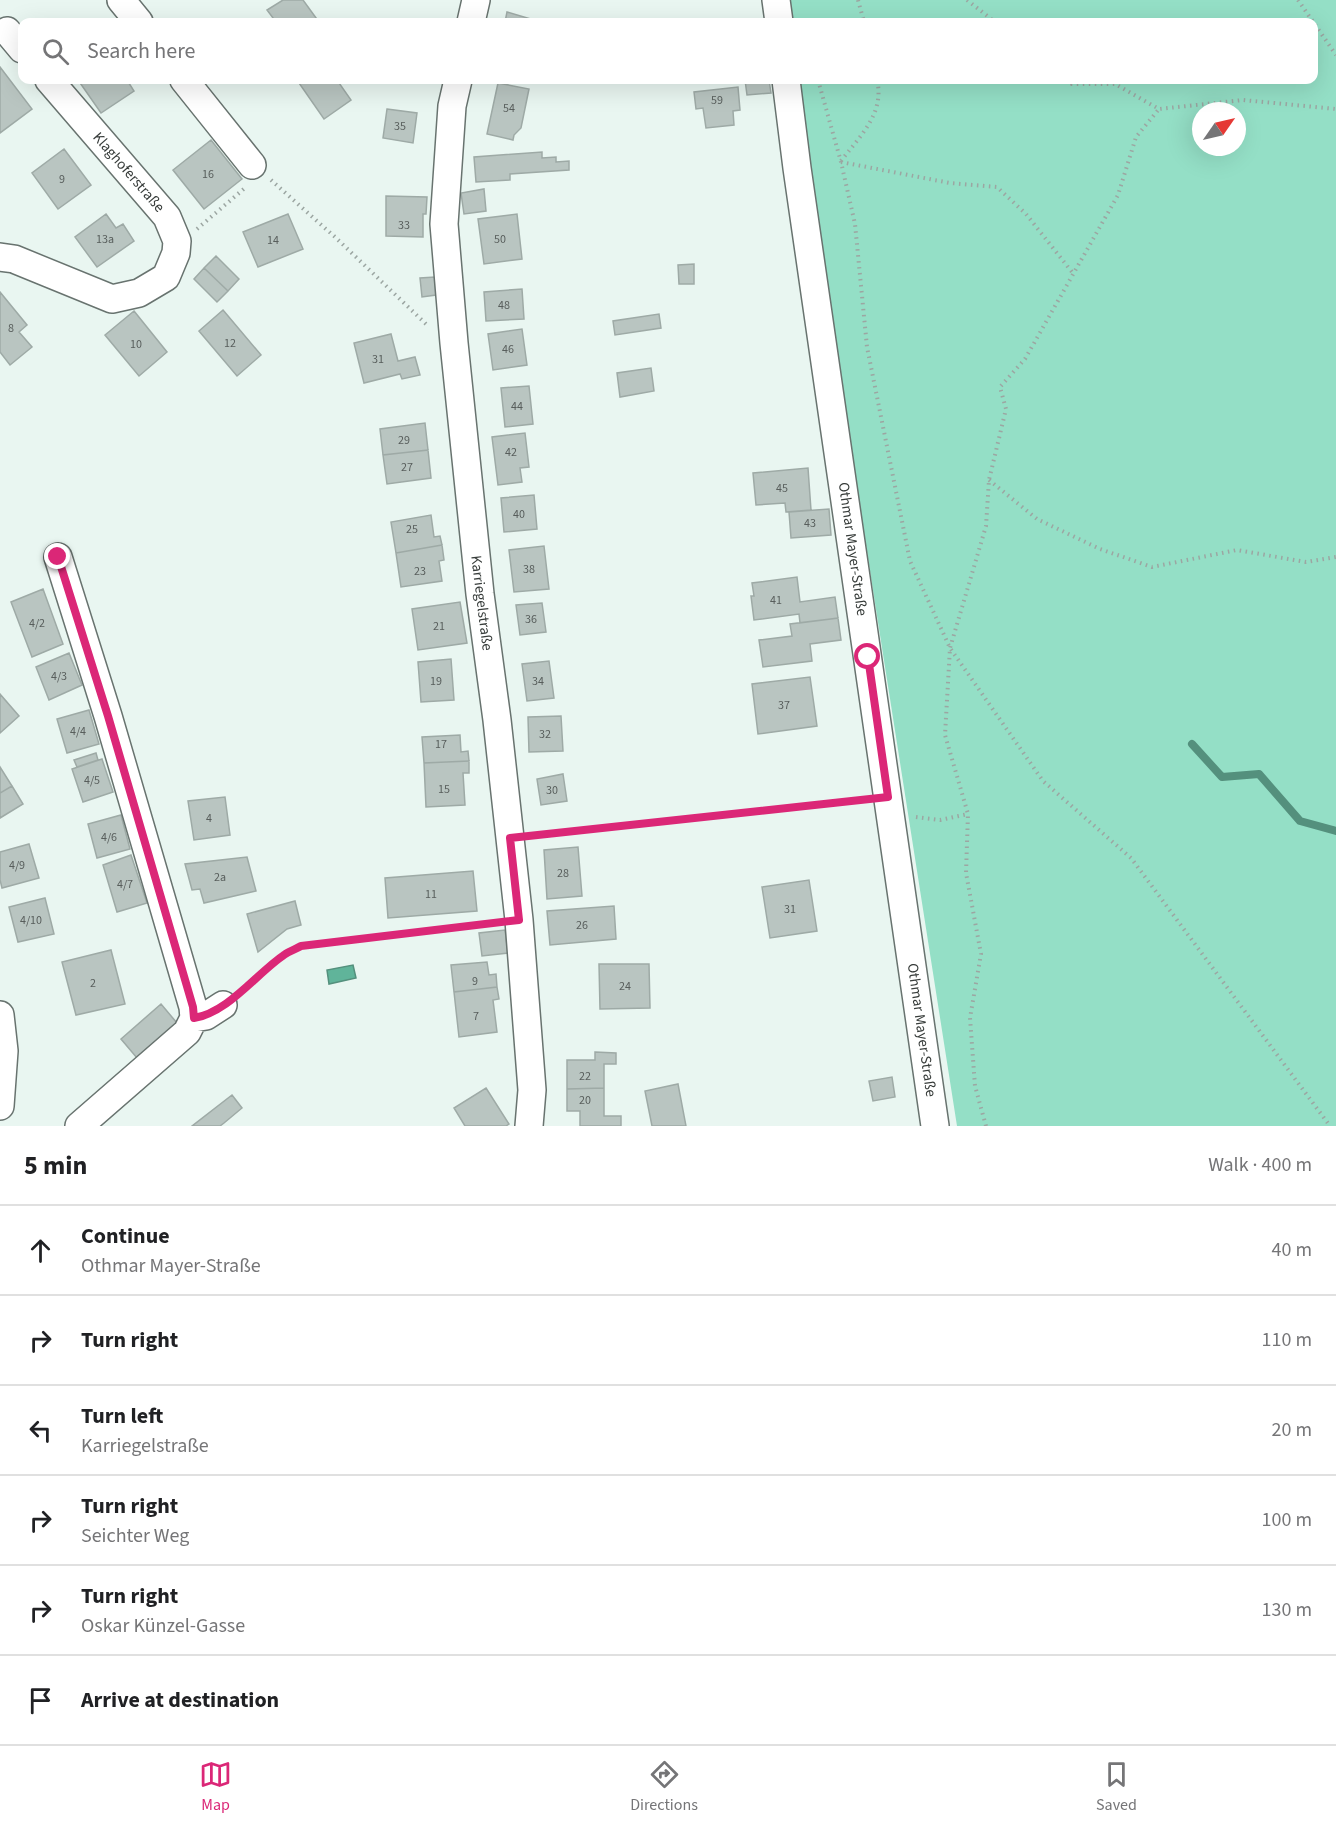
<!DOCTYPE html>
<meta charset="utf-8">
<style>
:root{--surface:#fff;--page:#f2f2f2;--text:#202124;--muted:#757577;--line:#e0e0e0;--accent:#db2777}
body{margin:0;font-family:"Source Sans 3",sans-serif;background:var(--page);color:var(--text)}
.compass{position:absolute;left:1192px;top:102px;width:54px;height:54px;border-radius:50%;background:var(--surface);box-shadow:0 6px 24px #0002;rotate:56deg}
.stop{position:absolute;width:18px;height:18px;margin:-14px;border:4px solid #db2777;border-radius:50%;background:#fff}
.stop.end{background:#db2777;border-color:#fff;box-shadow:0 2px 6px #0008}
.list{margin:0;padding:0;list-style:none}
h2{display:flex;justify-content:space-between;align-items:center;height:78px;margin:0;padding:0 24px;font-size:26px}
h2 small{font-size:20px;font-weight:400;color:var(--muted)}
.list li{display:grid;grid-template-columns:39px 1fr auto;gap:18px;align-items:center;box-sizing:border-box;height:90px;padding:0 24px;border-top:2px solid var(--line)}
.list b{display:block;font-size:22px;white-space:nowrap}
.list p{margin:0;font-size:20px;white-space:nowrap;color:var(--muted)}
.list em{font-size:20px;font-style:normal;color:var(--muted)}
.icon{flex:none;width:33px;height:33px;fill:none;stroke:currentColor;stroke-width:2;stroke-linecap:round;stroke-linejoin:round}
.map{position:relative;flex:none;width:1336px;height:1126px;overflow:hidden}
.search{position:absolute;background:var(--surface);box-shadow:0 6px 24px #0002;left:18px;right:18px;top:18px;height:66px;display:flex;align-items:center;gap:15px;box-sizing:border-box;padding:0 21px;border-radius:12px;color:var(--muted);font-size:22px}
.sheet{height:618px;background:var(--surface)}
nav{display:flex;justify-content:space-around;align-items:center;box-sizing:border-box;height:84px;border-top:2px solid var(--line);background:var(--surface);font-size:16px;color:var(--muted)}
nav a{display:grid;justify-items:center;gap:3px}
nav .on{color:var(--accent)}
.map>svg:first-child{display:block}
</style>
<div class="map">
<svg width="1336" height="1126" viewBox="0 0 1336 1126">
<rect width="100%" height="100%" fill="#e9f6f1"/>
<!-- green -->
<path fill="#94dfc6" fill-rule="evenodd" d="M775 0H1336V1126H957L793 80H1314V22H780ZM1201 111H1237V147H1201Z"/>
<!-- water -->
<path fill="#60b49a" stroke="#54907d" stroke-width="1.5" d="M353 965 356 978 329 984 327 970Z"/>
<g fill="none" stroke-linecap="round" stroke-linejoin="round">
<!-- stream -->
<path stroke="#54907d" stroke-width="8" d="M1192 744 1222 777 1259 774 1300 821 1336 831"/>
</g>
<!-- building -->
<path fill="#b9c5c1" stroke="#9eaaa6" stroke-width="1.5" d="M283 0H303L319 22H276L267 10Z
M507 12 534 20 533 22H505Z
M0 67 32 109 0 133Z
M78 80H127L134 91 101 113Z
M304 80H337L351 100 324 119 299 83Z
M745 80H769L771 93 747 95Z
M498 83 529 89 521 128 514 135 513 140 487 134Z
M738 87 740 110 733 111 734 125 706 128 703 108 696 109 694 92Z
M387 109 417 113 413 143 383 138Z
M211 140 242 179 204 209 173 170Z
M64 149 91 185 58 209 32 173Z
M542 152V158L556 157V162L569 161V170L510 174V180L476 182 474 157Z
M484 189 486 211 464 214 461 193Z
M386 196 427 197 426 214H423V237L386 236Z
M106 214 116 228 123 224 134 241 97 267 75 237Z
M288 214 303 249 258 267 243 232Z
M517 214 522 259 484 264 478 219Z
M216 256 239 279 228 291 204 268Z
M694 264V284H679L678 265Z
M204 268 228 291 217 302 194 279Z
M435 277 436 295 422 297 420 278Z
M522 289 524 319 486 321 484 292Z
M0 292 27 325 19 332 32 347 10 365 0 352Z
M223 310 261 355 237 376 199 331Z
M134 311 167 352 139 376 105 335Z
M659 314 661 328 615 335 613 321Z
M522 329 527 365 493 370 488 334Z
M391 334 398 361 415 357 420 375 402 379 400 374 364 383 354 343Z
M651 368 654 391 620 397 617 373Z
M529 386 533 424 505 427 501 388Z
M425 423 428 450 383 455 380 429Z
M525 433 529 467 520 468 522 482 498 485 492 437Z
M428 450 431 478 387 484 383 455Z
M808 468 811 510 786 512 785 503 756 505 753 473Z
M534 495 537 529 504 532 501 498Z
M829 509 831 535 791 538 789 512Z
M431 515 434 537 440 536 442 545 396 553 391 522Z
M442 545 444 560 439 561 442 581 401 587 396 553Z
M544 546 549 589 514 592 509 550Z
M797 577 800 602 835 597 838 618 800 623 799 614 754 620 751 596H754L752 583Z
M43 589 63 644 32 657 11 602Z
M460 602 467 643 418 650 412 609Z
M542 603 546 632 520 635 516 605Z
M838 618 841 640 810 644 812 661 763 667 759 640 792 636 790 624Z
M69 653 82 685 49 700 36 667Z
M451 659 454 700 421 702 418 662Z
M549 661 554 698 527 701 522 664Z
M810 677 817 726 758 734 752 684Z
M0 694 19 716 0 733Z
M89 710 99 744 67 753 57 719Z
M561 716 563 751 529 752 528 717Z
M460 735 461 752 468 751 469 761 424 763 422 737Z
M96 753 98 760 77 767 74 760Z
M102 759 113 792 83 802 72 769Z
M469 761V773H463L465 805 426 807 424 763Z
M0 767 12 786 0 793Z
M563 774 567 801 541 805 537 779Z
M12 786 23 804 0 818V793Z
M225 797 230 835 194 840 188 801Z
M121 815 130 849 97 858 88 824Z
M29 844 39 878 2 888 0 880V852Z
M578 847 582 896 547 899 544 850Z
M131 855 147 903 117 912 103 865Z
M247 857 256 891 204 903 200 889 192 890 185 864Z
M473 871 477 911 388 918 385 878Z
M809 880 817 931 770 938 762 887Z
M45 898 54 934 18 942 9 907Z
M295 901 301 925 287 929 258 952 247 914Z
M614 906 616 939 550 945 547 911Z
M505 930 508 953 482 956 479 933Z
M111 950 125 1004 76 1015 62 962Z
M487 962 489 975 496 974 497 987 454 992 451 965Z
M599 964H649L650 1008 600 1009Z
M497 987 499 999 493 1000 497 1032 459 1037 454 992Z
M161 1004 177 1023 137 1058 121 1039Z
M595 1052 616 1053V1064H604V1088L567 1089V1060H595Z
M892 1077 895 1097 873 1101 869 1081Z
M678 1084 686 1126H652L645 1091Z
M486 1088 509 1124 506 1126H465L454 1108Z
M604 1088V1116H621V1126H580V1111H567V1089Z
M232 1095 242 1108 224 1123 220 1126H192Z"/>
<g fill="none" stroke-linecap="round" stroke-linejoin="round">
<!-- minor casing -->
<g stroke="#68736f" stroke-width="30">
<path id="minor" d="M121 0 139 22
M776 0 779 22
M471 22 476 0
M7 31 22 49
M184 80 252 165
M458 80 452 106 444 224 454 343 480 594 497 720 519 920 532 1090 529 1126
M786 80 797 168 935 1126
M0 257 14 259 112 299 139 293 166 277 176 253 177 241 167 217 49 80
M58 557 108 716 193 1007 194 1018 187 1032 79 1126
M0 1015 4 1051 0 1106
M194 1018 206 1016 223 1005"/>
</g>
<!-- path -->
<path stroke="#9ca6a2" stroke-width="4" stroke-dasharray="1.5 4.5" stroke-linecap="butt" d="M858 0 864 22
M967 0 995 22
M1298 0 1336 55
M818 80 841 162 855 224 867 347 910 561 950 648 1043 781 1131 858 1330 1126
M1066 80 1072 84H1115L1159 109 1243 100 1336 109
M841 161C860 136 885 113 877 80
M841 162 950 183 997 187 1026 214 1072 272
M271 180 335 237 426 324
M197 229 246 187
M989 480 1037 519 1100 549 1152 567 1237 550 1306 562 1336 557
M916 817 940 820 968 814
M535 835 865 800
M242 989 284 955 301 946 495 923
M986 1126 975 1086 970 1018 981 954 966 873 968 814 945 735 950 648 986 526 989 480 1006 409 1000 387 1025 359 1118 195 1136 137 1159 109"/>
<!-- minor -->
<use href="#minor" stroke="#fff" stroke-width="27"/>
</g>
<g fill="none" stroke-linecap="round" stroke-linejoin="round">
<!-- route -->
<path stroke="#db2777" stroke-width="8" d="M58 557 108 716 193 1007 194 1018C228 1013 257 973 284 955 289 951 296 949 301 946L519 920 510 838 888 797 868 657"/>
</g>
<g text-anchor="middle" stroke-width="4.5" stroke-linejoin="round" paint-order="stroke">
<!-- number labels -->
<g font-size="12" fill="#585e5c">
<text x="717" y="104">59</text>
<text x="509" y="112">54</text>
<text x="400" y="130">35</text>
<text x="208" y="178">16</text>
<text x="62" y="183">9</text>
<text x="404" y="229">33</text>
<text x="105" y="243">13a</text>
<text x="500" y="243">50</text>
<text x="273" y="244">14</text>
<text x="504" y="309">48</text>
<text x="11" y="332">8</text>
<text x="230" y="347">12</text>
<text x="136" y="348">10</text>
<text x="508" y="353">46</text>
<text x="378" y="363">31</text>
<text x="517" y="410">44</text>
<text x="404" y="444">29</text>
<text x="511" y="456">42</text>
<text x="407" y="471">27</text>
<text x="782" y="492">45</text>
<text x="519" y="518">40</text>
<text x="810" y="527">43</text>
<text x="412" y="533">25</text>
<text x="529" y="573">38</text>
<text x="420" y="575">23</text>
<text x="776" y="604">41</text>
<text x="531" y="623">36</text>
<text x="37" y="627">4/2</text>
<text x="439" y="630">21</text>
<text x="59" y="680">4/3</text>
<text x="436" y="685">19</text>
<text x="538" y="685">34</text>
<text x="784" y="709">37</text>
<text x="78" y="735">4/4</text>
<text x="545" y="738">32</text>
<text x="441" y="748">17</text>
<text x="92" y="784">4/5</text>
<text x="444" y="793">15</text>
<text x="552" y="794">30</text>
<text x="209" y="822">4</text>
<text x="109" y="841">4/6</text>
<text x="17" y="869">4/9</text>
<text x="563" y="877">28</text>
<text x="220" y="881">2a</text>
<text x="125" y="888">4/7</text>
<text x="431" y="898">11</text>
<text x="790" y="913">31</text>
<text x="31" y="924">4/10</text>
<text x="582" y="929">26</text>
<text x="475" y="985">9</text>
<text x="93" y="987">2</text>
<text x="625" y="990">24</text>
<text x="476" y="1020">7</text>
<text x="585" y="1080">22</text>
<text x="585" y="1104">20</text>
</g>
<!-- street labels -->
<g font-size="15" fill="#373c3a" stroke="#fff">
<text transform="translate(129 172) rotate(49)" y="5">Klaghoferstraße</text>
<text transform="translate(853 549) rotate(82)" y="5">Othmar Mayer-Straße</text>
<text transform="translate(482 603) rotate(83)" y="5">Karriegelstraße</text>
<text transform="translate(922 1030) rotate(82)" y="5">Othmar Mayer-Straße</text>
</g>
</g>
</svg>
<svg class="compass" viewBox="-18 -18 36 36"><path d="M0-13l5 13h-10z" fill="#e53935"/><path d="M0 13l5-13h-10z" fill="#757577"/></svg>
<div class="stop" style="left:868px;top:657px"></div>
<div class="stop end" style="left:58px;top:557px"></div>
<div class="search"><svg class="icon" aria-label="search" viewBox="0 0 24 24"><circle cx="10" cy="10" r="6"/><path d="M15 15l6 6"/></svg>Search here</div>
</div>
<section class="sheet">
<h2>5 min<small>Walk · 400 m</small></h2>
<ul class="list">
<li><svg class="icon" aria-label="ahead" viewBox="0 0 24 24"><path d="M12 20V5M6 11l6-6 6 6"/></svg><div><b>Continue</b><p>Othmar Mayer-Straße</p></div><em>40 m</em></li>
<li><svg class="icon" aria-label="right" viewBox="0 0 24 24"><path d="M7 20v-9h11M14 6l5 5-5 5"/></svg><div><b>Turn right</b></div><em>110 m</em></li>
<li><svg class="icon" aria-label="left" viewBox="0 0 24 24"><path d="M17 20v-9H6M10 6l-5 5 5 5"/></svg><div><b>Turn left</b><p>Karriegelstraße</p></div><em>20 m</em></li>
<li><svg class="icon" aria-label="right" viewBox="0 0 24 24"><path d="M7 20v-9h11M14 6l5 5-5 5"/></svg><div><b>Turn right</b><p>Seichter Weg</p></div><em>100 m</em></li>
<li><svg class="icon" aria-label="right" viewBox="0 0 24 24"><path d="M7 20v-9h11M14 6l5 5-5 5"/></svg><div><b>Turn right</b><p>Oskar Künzel-Gasse</p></div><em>130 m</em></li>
<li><svg class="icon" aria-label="arrive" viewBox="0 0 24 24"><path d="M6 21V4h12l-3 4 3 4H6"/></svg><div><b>Arrive at destination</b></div></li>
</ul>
</section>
<nav>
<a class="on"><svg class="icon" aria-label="map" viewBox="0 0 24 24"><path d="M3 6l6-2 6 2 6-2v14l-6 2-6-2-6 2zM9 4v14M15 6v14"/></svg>Map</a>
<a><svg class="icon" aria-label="directions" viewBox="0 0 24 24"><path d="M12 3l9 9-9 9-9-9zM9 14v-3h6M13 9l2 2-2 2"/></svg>Directions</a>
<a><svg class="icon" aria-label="saved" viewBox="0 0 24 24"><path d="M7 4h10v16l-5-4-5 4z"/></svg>Saved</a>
</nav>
